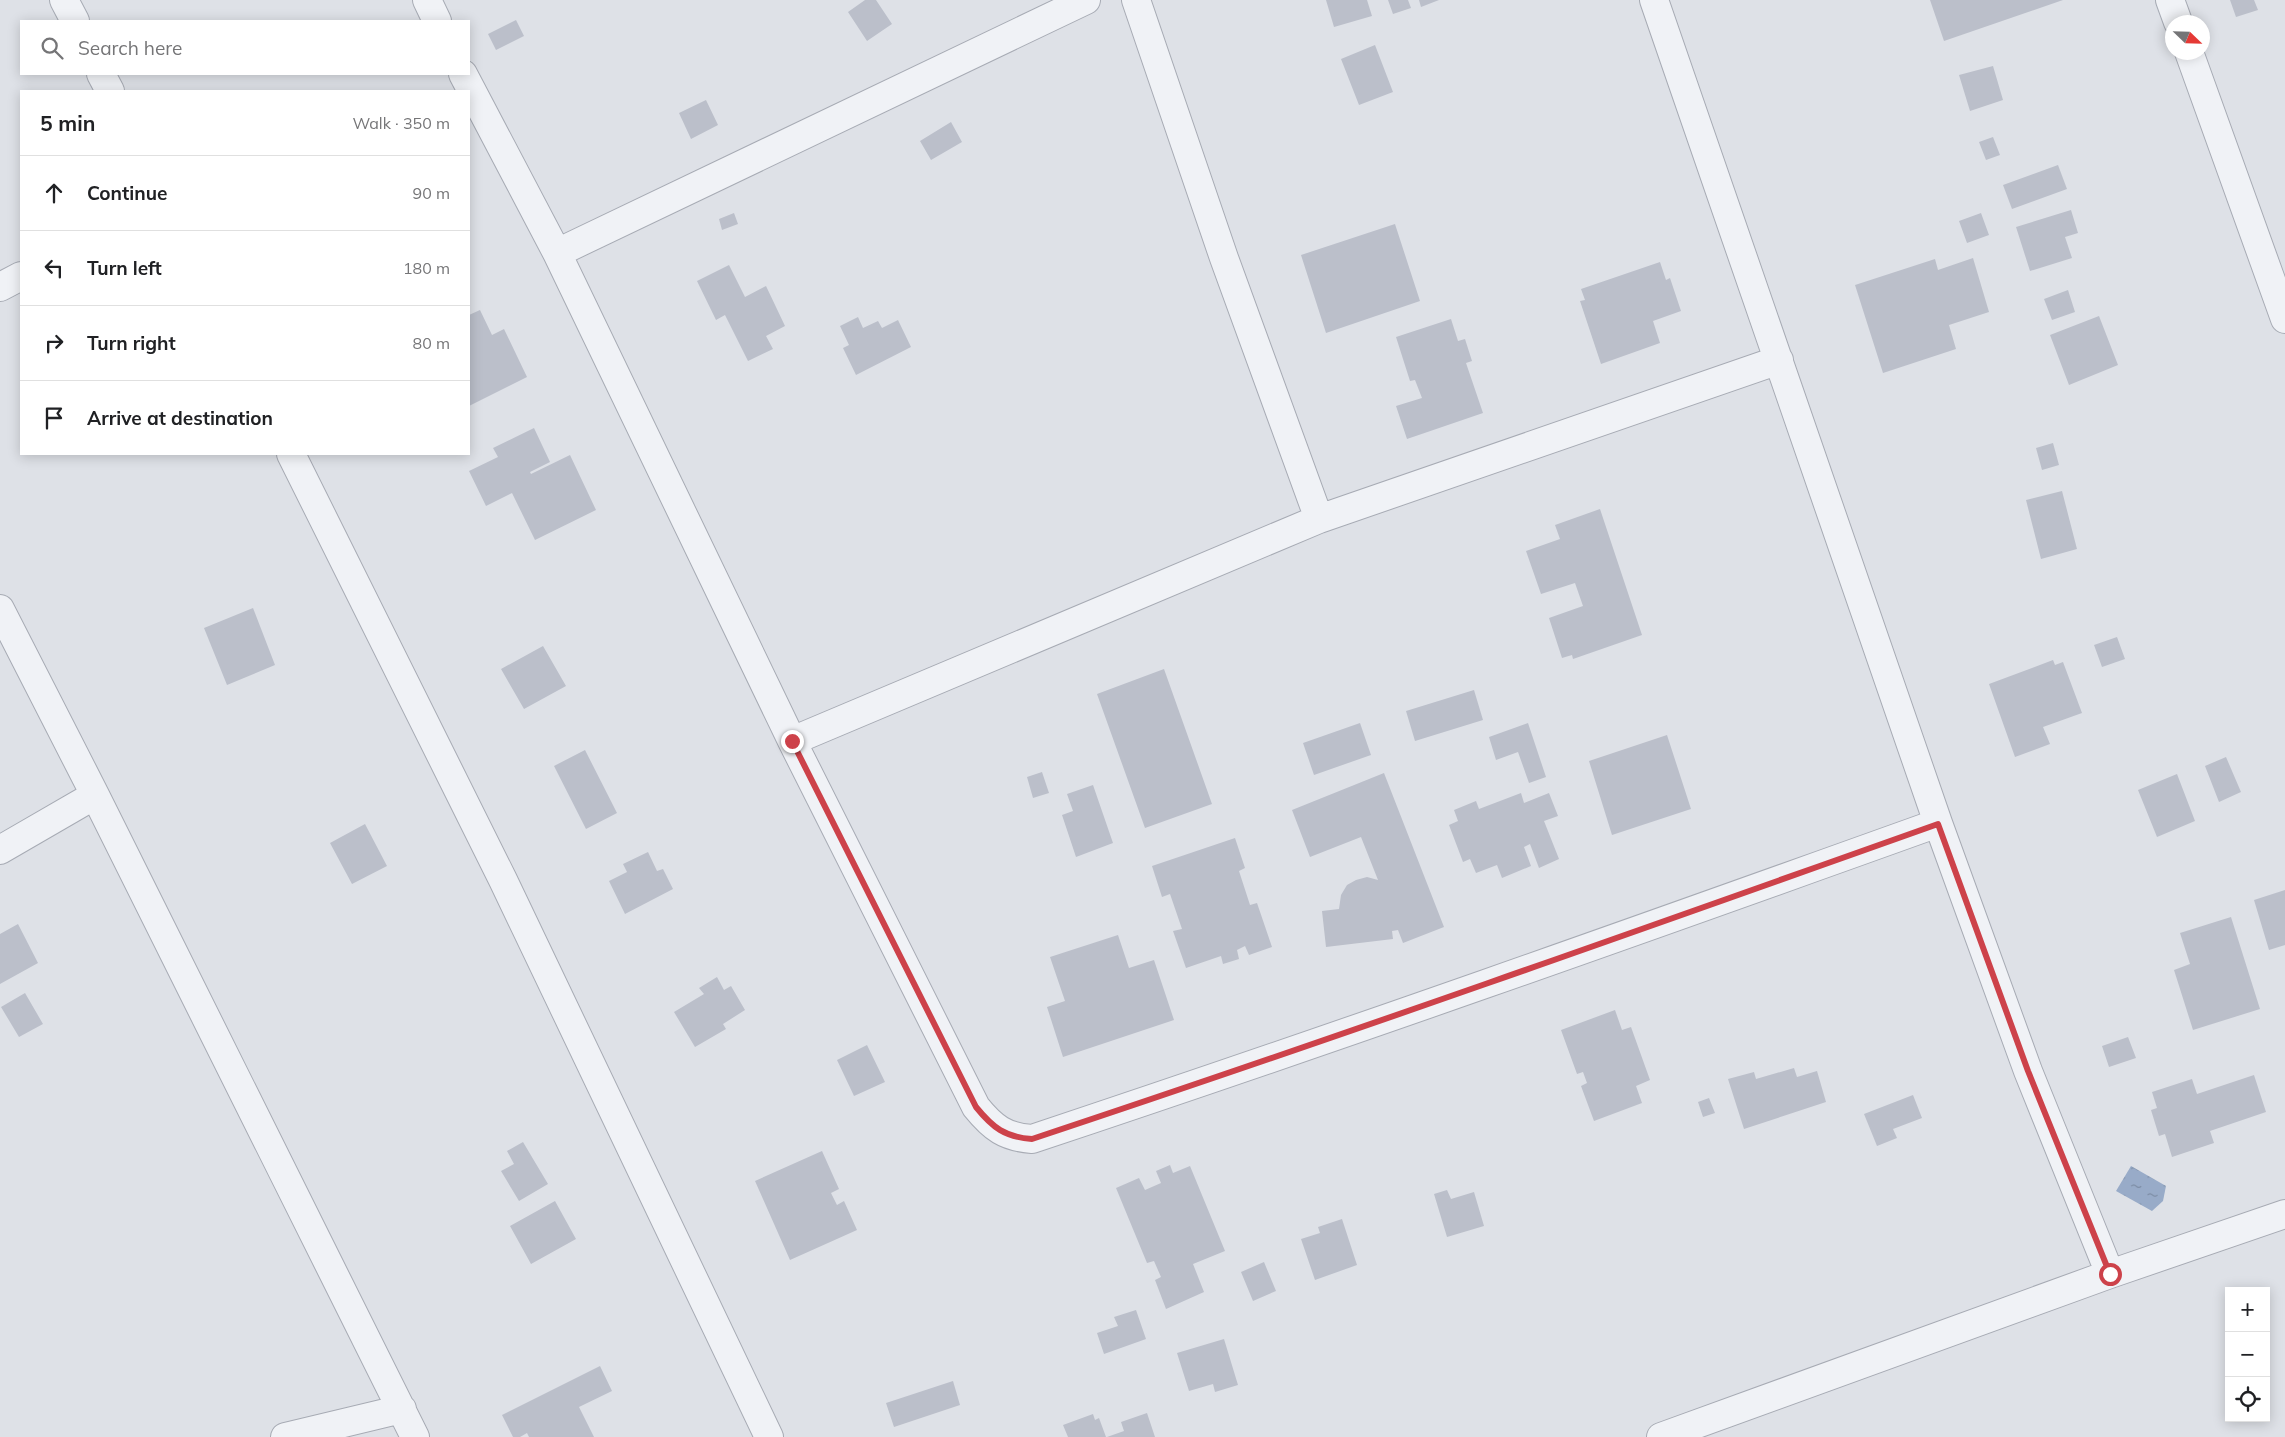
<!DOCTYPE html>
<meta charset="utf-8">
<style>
:root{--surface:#fff;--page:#f6f6f6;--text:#202124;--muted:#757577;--line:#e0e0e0}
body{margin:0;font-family:Mulish,sans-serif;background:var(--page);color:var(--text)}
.controls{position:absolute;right:15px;bottom:15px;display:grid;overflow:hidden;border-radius:0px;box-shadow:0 2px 12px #0003}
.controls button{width:45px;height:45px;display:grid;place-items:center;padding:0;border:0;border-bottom:1px solid var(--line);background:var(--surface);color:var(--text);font:25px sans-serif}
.compass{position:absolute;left:2165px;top:15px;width:45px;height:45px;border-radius:50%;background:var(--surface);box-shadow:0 2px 12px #0003;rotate:113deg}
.stop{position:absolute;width:15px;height:15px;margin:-11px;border:4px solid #cd424a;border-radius:50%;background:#fff}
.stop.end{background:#cd424a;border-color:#fff;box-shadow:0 1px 5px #0008}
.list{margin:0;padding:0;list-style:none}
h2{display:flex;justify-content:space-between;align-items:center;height:65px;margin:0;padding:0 20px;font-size:21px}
h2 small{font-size:16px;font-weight:400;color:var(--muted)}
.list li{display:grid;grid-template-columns:32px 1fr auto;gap:15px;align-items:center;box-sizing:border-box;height:75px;padding:0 20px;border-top:1px solid var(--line)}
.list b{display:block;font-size:19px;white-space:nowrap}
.list em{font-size:16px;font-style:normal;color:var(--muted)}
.icon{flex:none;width:28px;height:28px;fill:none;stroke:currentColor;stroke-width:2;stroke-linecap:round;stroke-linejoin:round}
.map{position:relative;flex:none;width:2285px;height:1437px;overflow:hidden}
.search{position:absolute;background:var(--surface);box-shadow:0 2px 12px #0003;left:20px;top:20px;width:450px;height:55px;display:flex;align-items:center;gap:12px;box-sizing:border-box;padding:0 18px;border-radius:0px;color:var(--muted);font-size:19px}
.panel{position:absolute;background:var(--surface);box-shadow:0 2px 12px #0003;left:20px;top:90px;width:450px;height:365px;border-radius:0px}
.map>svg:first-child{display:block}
</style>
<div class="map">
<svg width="2285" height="1437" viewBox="0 0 2285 1437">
<defs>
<pattern id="water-ripples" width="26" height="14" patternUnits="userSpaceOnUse" patternTransform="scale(1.25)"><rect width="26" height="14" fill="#98abc8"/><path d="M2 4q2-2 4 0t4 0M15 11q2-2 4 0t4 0" fill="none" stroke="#7c8ca4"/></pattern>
</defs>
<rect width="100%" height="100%" fill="#dee1e7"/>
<!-- water -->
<path fill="url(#water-ripples)" d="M2131 1166 2166 1186 2163 1201 2152 1211 2116 1191Z"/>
<!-- building -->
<path fill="#bbbfca" d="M865 0H876L892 24 867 41 848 12Z
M1326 0H1367L1372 16 1334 27Z
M1388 0H1408L1411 8 1393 14Z
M1419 0H1439L1421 7Z
M1930 0H2063L1944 41Z
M2230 0H2254L2258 10 2236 17Z
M516 20 524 36 496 50 488 34Z
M1375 45 1393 92 1359 105 1341 59Z
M1993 66 2003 100 1970 111 1959 75Z
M706 100 718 125 691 139 679 113Z
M951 122 962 142 931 160 920 141Z
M1993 137 2000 155 1986 160 1979 142Z
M2058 165 2067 189 2012 209 2003 185Z
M2071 210 2078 233 2065 237 2072 258 2030 271 2016 227Z
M734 213 738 224 722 230 719 219Z
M1981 213 1989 235 1967 243 1959 221Z
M1395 224 1420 301 1326 333 1301 255Z
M1973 258 1989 312 1949 325 1956 349 1883 373 1855 285 1935 259 1938 270Z
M1660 262 1666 280 1670 278 1681 311 1653 321 1660 343 1601 364 1580 301 1585 300 1581 289Z
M729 265 745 297 766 286 785 326 766 336 773 349 748 361 725 315 716 320 697 281Z
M2068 290 2075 312 2052 320 2044 299Z
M480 310 492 335 504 329 527 377 469 406V315Z
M2099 316 2118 365 2069 385 2050 335Z
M858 317 863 328 878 321 882 328 898 320 911 347 856 375 843 348 849 345 840 326Z
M1451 319 1458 341 1465 339 1472 361 1466 363 1483 413 1407 439 1396 406 1422 398 1415 380 1410 381 1396 337Z
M534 428 550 462 530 472 531 474 570 455 596 510 535 540 512 493 486 506 469 471 498 457 493 448Z
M2053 443 2059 465 2042 470 2036 448Z
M2062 491 2077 549 2041 559 2026 500Z
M1600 509 1642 635 1573 659 1572 655 1562 658 1549 618 1583 606 1575 583 1541 594 1526 551 1560 539 1555 525Z
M253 608 275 665 227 685 204 628Z
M2117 637 2125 659 2102 667 2094 645Z
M543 646 566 686 524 709 501 669Z
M2053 660 2055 665 2063 662 2082 713 2043 727 2050 744 2015 757 1989 684Z
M1164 669 1212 804 1145 828 1097 694Z
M1474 690 1483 720 1415 741 1406 711Z
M1360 723 1371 755 1314 775 1303 743Z
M1528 723 1546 777 1529 783 1518 752 1496 760 1489 737Z
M1667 735 1691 809 1612 835 1589 761Z
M585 750 617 813 586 829 554 766Z
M2226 757 2241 792 2219 802 2205 766Z
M1042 772 1049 793 1033 798 1027 777Z
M1384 773 1444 927 1403 943 1398 930 1392 931 1393 939 1326 947 1322 911 1339 909 1341 895 1347 885 1356 880 1367 877 1378 880 1361 837 1310 857 1292 810Z
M2177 774 2195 821 2157 837 2138 790Z
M1093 785 1113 843 1076 857 1062 815 1073 811 1067 794Z
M1521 793 1524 803 1549 793 1558 816 1544 821 1559 859 1539 868 1530 844 1524 847 1531 866 1502 878 1497 865 1476 873 1470 859 1463 862 1449 825 1458 821 1454 810 1476 801 1479 809Z
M365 824 387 866 352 884 330 843Z
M1235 838 1245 868 1239 871 1250 905 1257 903 1272 947 1249 955 1245 946 1237 950 1239 959 1223 964 1221 956 1186 968 1173 931 1182 929 1170 894 1162 897 1152 866Z
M648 852 657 871 663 869 673 889 625 914 609 881 627 872 623 864Z
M2285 890V945L2269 950 2254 900Z
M2231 917 2260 1009 2193 1030 2174 970 2190 964 2180 933Z
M18 924 38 963 0 984V934Z
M1118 935 1129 968 1154 960 1174 1020 1063 1057 1047 1007 1065 1001 1050 957Z
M717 977 724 990 731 986 745 1010 723 1024 726 1029 695 1047 674 1012 704 994 699 988Z
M25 993 43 1024 19 1037 1 1007Z
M1615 1010 1622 1030 1631 1027 1650 1080 1636 1086 1642 1103 1594 1121 1581 1086 1587 1083 1583 1072 1577 1074 1561 1030Z
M2128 1037 2136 1058 2109 1067 2102 1046Z
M867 1045 885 1082 854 1096 837 1060Z
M1794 1068 1797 1077 1817 1071 1826 1102 1744 1129 1728 1079 1754 1072 1756 1079Z
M2254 1075 2266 1112 2210 1131 2214 1143 2172 1157 2165 1134 2159 1136 2151 1110 2157 1108 2152 1092 2192 1079 2197 1094Z
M1913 1095 1922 1118 1893 1129 1897 1138 1877 1146 1864 1114Z
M1709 1098 1715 1113 1703 1117 1698 1102Z
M523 1142 548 1184 519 1201 501 1171 514 1164 507 1151Z
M822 1151 839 1189 831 1193 837 1205 844 1201 857 1230 790 1260 755 1181Z
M1170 1165 1173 1173 1190 1166 1225 1251 1193 1264 1204 1292 1166 1309 1155 1280 1161 1277 1154 1261 1147 1263 1116 1188 1139 1178 1145 1190 1161 1183 1156 1171Z
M1447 1190 1451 1199 1474 1192 1484 1226 1447 1237 1434 1194Z
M555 1201 576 1239 531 1264 510 1226Z
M1342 1219 1357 1265 1315 1280 1301 1239 1320 1233 1318 1227Z
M1264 1262 1276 1291 1253 1301 1241 1272Z
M1136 1310 1146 1339 1104 1354 1097 1333 1118 1326 1114 1317Z
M1224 1339 1238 1385 1215 1392 1213 1384 1189 1391 1177 1353Z
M600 1366 612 1391 579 1407 594 1437H529L527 1433 520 1437H513L502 1415Z
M953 1381 960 1405 894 1427 886 1403Z
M1147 1413 1155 1437H1107L1124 1431 1121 1422Z
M1093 1414 1095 1420 1099 1418 1106 1437H1068L1063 1425Z"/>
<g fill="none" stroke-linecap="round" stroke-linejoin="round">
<!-- minor casing -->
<g stroke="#a7abb4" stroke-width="30">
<path id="minor" d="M64 0 75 21
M427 0 437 21
M1136 0 1224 258 1319 519
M1654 0 1938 823 2028 1071 2110 1274
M2170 0 2178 22
M2189 52 2285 319
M101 74 110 91
M463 74 557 253 792 741 976 1107C993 1128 1005 1137 1032 1139 1336 1038 1637 931 1938 823
M557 253 1086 0
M0 287 21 276
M291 454 503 880 769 1437
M0 609 95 795 415 1437
M792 741 1319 519 1779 360
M0 850 95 795
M285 1437 402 1409
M1661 1437 2110 1274 2285 1214"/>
</g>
<!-- minor -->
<use href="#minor" stroke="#f0f2f6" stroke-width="28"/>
</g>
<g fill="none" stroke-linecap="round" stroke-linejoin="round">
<!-- route -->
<path stroke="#cd424a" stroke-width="6" d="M792 741 976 1107C993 1128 1005 1137 1032 1139 1336 1038 1637 931 1938 824L2028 1071 2110 1274"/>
</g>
</svg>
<div class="controls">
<button>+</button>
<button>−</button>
<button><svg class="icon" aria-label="locate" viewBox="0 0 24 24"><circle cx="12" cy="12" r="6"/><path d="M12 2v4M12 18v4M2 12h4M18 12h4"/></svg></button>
</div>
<svg class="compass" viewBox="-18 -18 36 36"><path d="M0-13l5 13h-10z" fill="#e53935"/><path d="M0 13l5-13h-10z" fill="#757577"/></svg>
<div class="stop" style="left:2110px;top:1274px"></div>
<div class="stop end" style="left:792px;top:741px"></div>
<div class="search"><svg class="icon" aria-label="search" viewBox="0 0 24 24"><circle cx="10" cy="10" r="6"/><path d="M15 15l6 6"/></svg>Search here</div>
<section class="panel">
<h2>5 min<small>Walk · 350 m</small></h2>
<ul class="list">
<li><svg class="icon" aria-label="ahead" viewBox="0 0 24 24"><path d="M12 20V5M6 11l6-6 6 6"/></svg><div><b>Continue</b></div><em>90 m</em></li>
<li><svg class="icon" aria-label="left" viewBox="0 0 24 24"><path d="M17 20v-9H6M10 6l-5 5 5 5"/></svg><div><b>Turn left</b></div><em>180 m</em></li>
<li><svg class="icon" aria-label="right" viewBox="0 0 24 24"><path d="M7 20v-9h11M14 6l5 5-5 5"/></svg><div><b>Turn right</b></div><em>80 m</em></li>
<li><svg class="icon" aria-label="arrive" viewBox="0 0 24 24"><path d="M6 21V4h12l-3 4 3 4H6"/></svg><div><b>Arrive at destination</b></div></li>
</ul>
</section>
</div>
